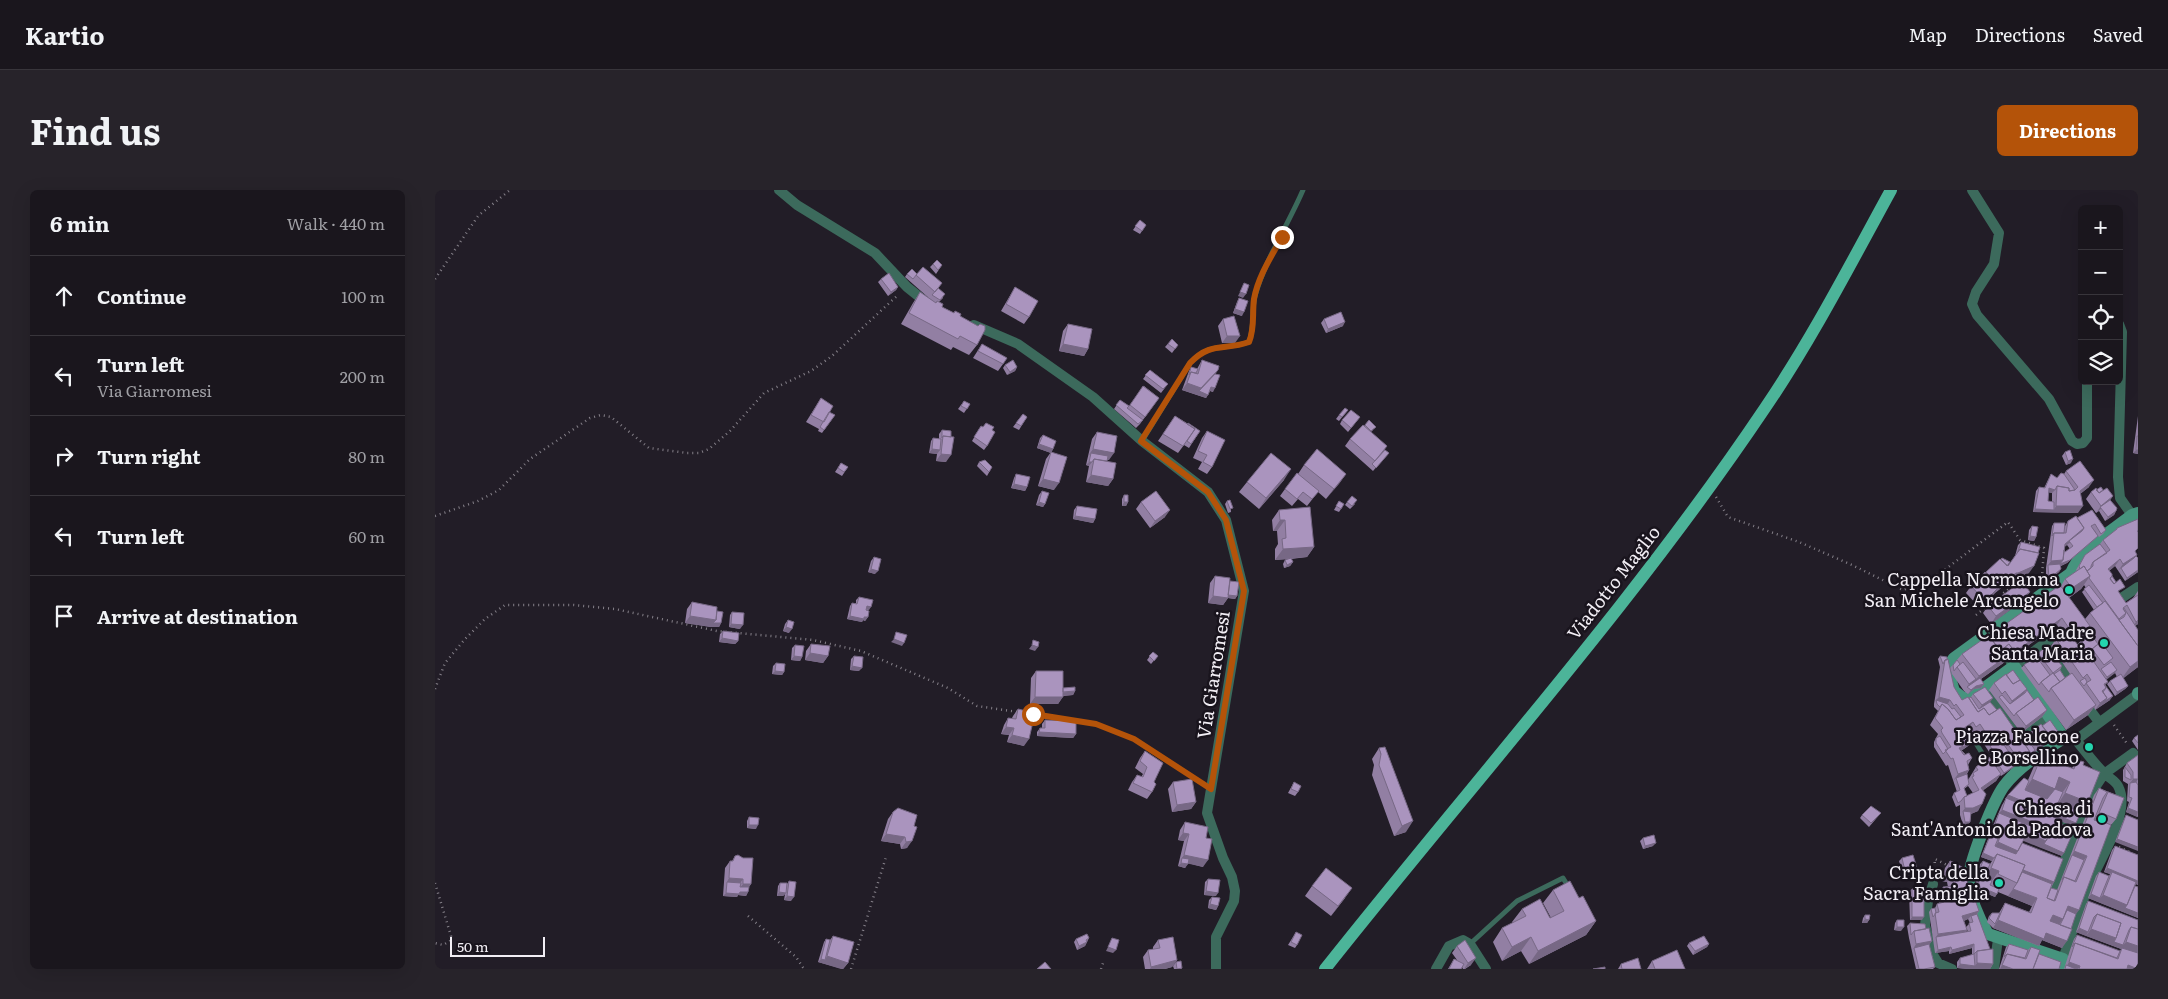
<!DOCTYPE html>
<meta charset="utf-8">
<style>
:root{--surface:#1a161d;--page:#27232a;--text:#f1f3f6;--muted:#9f9fa4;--line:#38353b;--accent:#b45309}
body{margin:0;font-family:Literata,serif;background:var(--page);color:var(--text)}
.controls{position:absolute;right:15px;top:15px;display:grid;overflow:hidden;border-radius:8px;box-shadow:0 5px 20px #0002}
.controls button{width:45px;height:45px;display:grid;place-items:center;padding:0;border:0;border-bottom:1px solid var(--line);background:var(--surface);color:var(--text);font:25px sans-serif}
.scale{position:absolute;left:15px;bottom:12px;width:95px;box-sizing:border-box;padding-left:5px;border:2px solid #f2eef5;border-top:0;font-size:14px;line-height:18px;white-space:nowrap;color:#f2eef5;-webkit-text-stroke:4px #19141d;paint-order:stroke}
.stop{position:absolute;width:15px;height:15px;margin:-11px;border:4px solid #b45309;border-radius:50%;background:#fff}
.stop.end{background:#b45309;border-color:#fff;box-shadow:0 1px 5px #0008}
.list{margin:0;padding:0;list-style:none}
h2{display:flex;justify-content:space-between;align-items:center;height:65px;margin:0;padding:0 20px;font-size:21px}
h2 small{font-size:16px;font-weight:400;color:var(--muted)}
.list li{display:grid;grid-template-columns:32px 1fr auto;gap:15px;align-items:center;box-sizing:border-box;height:80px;padding:0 20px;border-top:1px solid var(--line)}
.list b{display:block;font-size:19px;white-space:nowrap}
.list p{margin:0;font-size:16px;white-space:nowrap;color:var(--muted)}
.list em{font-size:16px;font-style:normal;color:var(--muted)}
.icon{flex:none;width:28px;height:28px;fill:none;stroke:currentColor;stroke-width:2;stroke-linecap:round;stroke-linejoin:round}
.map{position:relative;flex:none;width:1703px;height:779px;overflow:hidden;border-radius:8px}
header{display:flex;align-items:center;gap:30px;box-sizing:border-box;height:70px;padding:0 25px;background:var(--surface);border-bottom:1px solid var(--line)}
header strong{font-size:24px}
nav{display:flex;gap:28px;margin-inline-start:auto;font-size:18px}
.intro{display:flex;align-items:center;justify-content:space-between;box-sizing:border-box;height:120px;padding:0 30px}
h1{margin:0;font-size:35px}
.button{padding:12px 22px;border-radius:8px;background:var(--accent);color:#fff;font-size:18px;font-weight:700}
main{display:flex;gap:30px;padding:0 30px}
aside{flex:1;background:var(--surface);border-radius:8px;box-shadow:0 5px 20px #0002}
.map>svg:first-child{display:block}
</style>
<header>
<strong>Kartio</strong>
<nav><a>Map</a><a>Directions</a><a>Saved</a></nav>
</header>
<div class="intro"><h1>Find us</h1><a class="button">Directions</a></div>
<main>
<aside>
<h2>6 min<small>Walk · 440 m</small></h2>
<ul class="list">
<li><svg class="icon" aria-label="ahead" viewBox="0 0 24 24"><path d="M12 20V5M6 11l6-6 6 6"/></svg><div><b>Continue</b></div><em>100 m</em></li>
<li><svg class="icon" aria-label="left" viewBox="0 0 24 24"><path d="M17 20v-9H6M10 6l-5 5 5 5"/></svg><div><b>Turn left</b><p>Via Giarromesi</p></div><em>200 m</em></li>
<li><svg class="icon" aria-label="right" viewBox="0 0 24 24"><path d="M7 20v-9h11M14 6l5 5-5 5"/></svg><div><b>Turn right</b></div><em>80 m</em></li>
<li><svg class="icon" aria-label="left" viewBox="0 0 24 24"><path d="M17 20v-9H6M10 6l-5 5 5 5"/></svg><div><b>Turn left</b></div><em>60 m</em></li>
<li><svg class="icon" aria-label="arrive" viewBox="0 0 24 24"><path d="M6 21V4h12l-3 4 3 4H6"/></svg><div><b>Arrive at destination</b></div></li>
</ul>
</aside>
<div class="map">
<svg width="1703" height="779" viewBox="0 0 1703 779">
<rect width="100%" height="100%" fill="#221d27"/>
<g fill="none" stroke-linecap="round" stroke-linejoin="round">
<!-- path -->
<path stroke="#858089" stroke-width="2.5" stroke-dasharray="1 4" stroke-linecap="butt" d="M0 89 43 26 75 0
M1281 307 1293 327 1364 352 1417 375 1468 400 1504 384 1573 332 1585 350 1609 358 1607 387
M0 326 43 311 64 300 95 269 155 228 166 225 176 227 214 258 252 263H264L274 259 295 241 329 203 376 181 397 166 463 105
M1541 425 1580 394 1590 390 1599 392 1606 388
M0 499 10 473 30 449 50 429 70 415H139L180 419 282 441 378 450 426 461 513 498 542 516 583 522
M596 524 661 534 699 549 767 593
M1679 535 1693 555
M1684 657 1695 662
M1499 683 1500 669 1514 676
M0 693 16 746 15 751 8 755 0 753
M313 726 361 767 369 779
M416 779 451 667
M666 779 669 770"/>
<!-- service -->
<path stroke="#3c6a5c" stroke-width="5" d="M707 251 755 173C776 151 789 161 814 152 820 137 816 122 820 106 830 70 853 35 868 0
M1542 555 1554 574
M1035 754 1082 711 1128 688 1134 698"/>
<!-- minor -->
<path stroke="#3c6a5c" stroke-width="10" d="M344 0 362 15 440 63 472 97 492 113
M1537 0 1564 43 1559 74 1541 102 1537 114 1542 125 1614 209 1637 251 1642 254 1648 253 1652 248V191
M1684 134 1687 142 1683 287 1685 308 1697 325
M539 135 583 154 658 207 707 251 773 302 791 330 809 401 772 623 788 668 797 687 800 701 799 711 781 747V779
M1685 409 1703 397
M1608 454 1639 498
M1574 469 1579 476 1624 443
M1548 499 1584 549 1614 526
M1649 512 1664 532
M1641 550 1703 504
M1617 631 1642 641
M1498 694 1493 711 1490 735 1498 765 1503 773 1517 779
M1609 696 1618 700 1657 602 1669 584 1698 563 1703 569
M1628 769C1636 745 1644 721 1653 697 1663 672 1696 624 1684 598 1681 590 1673 588 1668 582 1658 572 1650 561 1641 550
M1001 779 1014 756 1028 750 1035 754 1051 779
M1559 779 1563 749"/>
<!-- secondary -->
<path stroke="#46947e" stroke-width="12" d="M1703 503V504
M1625 779 1628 769 1553 744C1544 729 1533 705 1534 686 1536 668 1558 611 1569 596 1584 576 1609 561 1629 548L1579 476 1548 499 1529 509 1519 501 1512 478 1519 468 1636 383C1646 358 1676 342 1697 325L1703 323"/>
<!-- primary -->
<path stroke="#4cb499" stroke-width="12" d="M890 779C1037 593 1197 416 1330 218 1377 149 1416 73 1456 0"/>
</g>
<!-- wall -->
<path fill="#927fa3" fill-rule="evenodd" d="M705 30 711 35 705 44 698 40Z
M498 74 507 75 501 84 495 77Z
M472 84H482L503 98 508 108 504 112 507 117 525 126 542 155 534 165 518 157 516 160 466 134 478 113 485 102 501 113 495 109 470 87Z
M446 89 463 97 461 100 453 106 443 92Z
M580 97 594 127 589 134 566 121Z
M804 108 807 126 798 123 802 112Z
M788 129 800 153H787L783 136Z
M889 129 908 136 891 143 886 133Z
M633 134 653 159 649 166 624 161 628 141Z
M737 149 743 155 737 163 730 157Z
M547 154 568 174 563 181 538 168Z
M1703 158V264L1698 263 1703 226Z
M767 170 783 180 780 184 778 202 775 201 771 208 747 200 754 181 756 177 762 179Z
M570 175 582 177 580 181 572 185 568 178Z
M715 180 733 194 726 203 708 189Z
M709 196 724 208 705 234 701 238 679 219 685 210 694 216Z
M386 208 394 222 400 225 387 243 383 241 384 239 371 232Z
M529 211 535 214 529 223 523 219Z
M913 220 904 231 901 229 904 225Z
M588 224 592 227 584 240 578 237Z
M740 226 765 241 754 258 749 255 743 263 723 251Z
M925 227 913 242 905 234 907 230Z
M934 230 938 240 936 242 950 260 954 263 938 281 910 256 915 249 929 236Z
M544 239 557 240 552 256 549 260 537 251Z
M507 240 516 241 511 272 501 271 502 264 494 263 496 251 498 248 504 249V244Z
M772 241 777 277 772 284 763 279 767 272 758 268 767 248Z
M662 242 674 270H672V271L678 289 673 296 651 292 654 276 651 275 657 249Z
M608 245 618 259 616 263 602 258 605 248Z
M616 262 619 300 603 296 611 269Z
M1630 262 1636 273 1631 275 1627 266Z
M544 272 557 277 552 286 542 276Z
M406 273 413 277 407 286 400 282Z
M869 275 911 284 891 309 883 302 872 316 863 309 857 316 845 306 850 299 863 284Z
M1631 281 1654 297 1645 304 1643 323 1598 322 1601 301 1604 297 1609 298 1616 284 1622 288 1629 284ZM1613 302 1617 303V312L1613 311Z
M581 284 592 297 590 301 576 298 579 288Z
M849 290 824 319 804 302 812 292Z
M1661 300H1668L1678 306 1675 310 1681 321 1679 325 1670 331 1664 321 1661 323 1651 309 1656 302Z
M607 301 610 314 608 317 601 315 604 305Z
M689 305 693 312 691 316H687V309Z
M795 310 796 322 793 323 790 314 792 311Z
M904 311 906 319 904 322 899 320Z
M706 312 730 327 715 338 701 319Z
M912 312 920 314 915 319 910 315Z
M642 316 660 329 658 333 638 329 639 320Z
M844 320 879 357 872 367 856 369 858 372 855 376 849 378 848 374 850 370 854 369 840 370V359L843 354 842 341H838L837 330Z
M1657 320 1671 340 1668 344 1664 347 1657 337 1663 346 1660 349 1632 373 1626 376V379L1624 382 1611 392V378L1617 336 1619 333 1630 336 1633 331 1642 328ZM1632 355 1635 359 1630 362 1629 360V357Z
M1597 336 1601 347 1599 351 1593 350 1594 340Z
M1682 338 1701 363 1703 382 1690 391 1680 376 1674 381 1685 404 1691 413 1698 408 1703 401V434L1700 436 1703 477 1688 488 1693 496 1690 499 1680 506 1672 494 1675 491 1682 487 1680 483 1671 489 1673 492 1670 495 1675 510 1660 520 1659 517 1653 525 1631 540 1586 478 1589 475 1601 466 1603 463 1627 476 1625 480 1630 488 1635 484 1616 456 1621 449 1628 444 1622 435 1546 489 1549 494 1546 498 1539 499 1533 504 1529 501 1517 484 1515 478 1527 464 1554 446 1626 396 1630 389 1642 381 1641 380 1650 365 1665 354 1668 350 1679 342ZM1649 395 1651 398 1647 402 1659 420 1655 423 1650 429 1634 408 1646 399ZM1645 447 1647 449 1643 454 1646 458 1645 459 1639 451Z
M1586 352 1594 383 1578 390H1576L1560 403 1545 418 1531 403 1536 396 1551 382 1573 376 1580 366 1583 355Z
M439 367 440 384 433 382 436 371Z
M780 386 795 391 802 406 800 409 793 408 788 415 773 413 775 393Z
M424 407 434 420H431L433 427 430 431 428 430 427 432 412 429 415 416 417 413H421V410Z
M1590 409 1556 434 1548 423 1553 416Z
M257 412 282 421 286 433 284 437H276L250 433 252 419Z
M297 422 305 439 294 437 295 425Z
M353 430 354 443 348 441 350 434Z
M288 441 303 451 300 454 284 452 285 444Z
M376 454 393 466 388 473 370 470 371 461Z
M360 455 367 467 365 471 356 470 357 458Z
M718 462 723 466 716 474 712 470Z
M419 466 424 481 415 480 416 469Z
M1505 466 1512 470 1519 497 1527 510 1536 507 1538 504 1555 512 1562 520 1587 550 1591 548 1593 544 1607 536 1624 543 1621 547 1566 586 1565 585 1561 591 1548 600 1543 621 1536 624 1535 632 1532 636 1528 635 1525 625V615L1521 617 1517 607 1519 603 1522 602 1513 575 1511 576 1499 557V552L1503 544 1495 535 1503 521 1499 517V514L1505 477 1503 469ZM1540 541 1563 575 1561 577H1541L1533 590 1532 584 1534 580 1533 575 1537 568 1530 564 1526 561 1540 551 1543 547ZM1533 596 1538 603 1532 606 1529 599Z
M341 473 349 482 347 485 337 484 338 476Z
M601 481 628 498 640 501 638 505 628 506 623 514H595L596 488Z
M1559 493 1592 500 1599 510 1612 520 1607 527 1586 543 1554 500Z
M583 519 589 556 572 552 574 545 566 544 569 535 573 528H577L578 526Z
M610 530 641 544 638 548 602 546V542L605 538H607V534Z
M1703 545V560L1697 551 1699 548Z
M944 558 971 642 959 646 937 585 939 575 937 569Z
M1609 560 1625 566 1627 564 1631 576 1637 578 1642 570 1648 575 1646 622 1638 636 1623 630 1621 632 1627 666 1588 650 1587 653 1619 692 1616 698 1622 700 1659 605 1664 598 1689 608 1681 629 1676 635 1627 758 1607 750 1604 756 1558 738 1552 732 1554 726 1557 723H1564L1570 713 1594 722 1597 716 1563 702 1560 707 1553 704 1544 708 1540 689 1545 674 1548 671 1555 674 1557 671 1546 667 1555 644 1557 641 1565 644 1567 642 1557 638 1567 615 1573 605 1593 590 1600 574Z
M710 561 719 592 717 602 712 609 693 600 697 592 702 585 706 587 708 584 700 578 705 568Z
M1703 565V627L1691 622 1694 612 1692 611 1693 594 1688 591V580L1692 573Z
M738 592 761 612 756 619 737 622 733 599Z
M859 592 863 602 860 606 853 603Z
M458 622 479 636 472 658 466 659 465 654 446 651 453 629Z
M1446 623 1434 637 1425 628 1427 625Z
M1691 625 1703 630 1680 652 1689 629Z
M314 627 321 639 312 638V631Z
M750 632 771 648 768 677 753 673 750 678 743 676 749 651 743 650 745 640Z
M1208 648 1218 656 1208 659 1205 651Z
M1680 656 1703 665V695L1701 694 1700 696 1703 697V728L1653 708 1661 686 1664 682 1674 686 1675 684 1669 682 1677 660Z
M300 666 316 694 314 697 313 702 311 706 303 705 302 707 288 706 290 678 295 671H297Z
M1467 668 1479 681 1468 685 1464 671Z
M1515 671 1532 696 1528 702 1529 705 1544 721 1542 724 1558 774 1555 779H1533L1522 778V772L1525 768 1537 765V758L1514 764V761L1500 763 1494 722 1496 719 1500 718 1502 714H1504L1503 704 1508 697H1513L1512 692 1507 691 1510 678ZM1533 729 1535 733 1531 737 1533 742H1531L1532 740 1529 731Z
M773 689 781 706 769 705 770 692Z
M354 691 356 711 349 710 350 704 348 706H342L343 696 345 693 352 694Z
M877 696 910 708 896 726 870 706Z
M1477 699 1487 730H1475L1474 702Z
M1118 700 1144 708 1161 731 1151 745 1094 774 1086 761 1067 771 1058 752 1067 738 1078 733 1077 732 1087 719 1116 728 1108 713Z
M777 707 783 716 781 720 773 718 774 710Z
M1653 711 1703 730V779H1629L1635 760 1639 749 1642 745 1685 761 1686 759 1641 742 1651 714Z
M1430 725 1434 730 1432 733H1427L1428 728Z
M1462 730 1466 741 1459 740 1460 733Z
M1475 733 1491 739 1497 751 1494 754 1500 777 1498 779H1481L1474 748 1472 736Z
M861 742 862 755 860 758 853 755Z
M398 746 413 773 408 779 383 772 389 752 391 749 395 750Z
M654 748 650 756 642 760 639 752 641 749Z
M723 750 742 770 737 777 730 779H710L708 767 713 760 718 759V757Z
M1254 753 1274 754 1272 757 1258 765 1252 756Z
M1574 754 1593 760 1596 757 1604 764 1624 779H1564L1571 757Z
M1022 756 1036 775 1030 779H1028L1027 777 1026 779H1013L1019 769 1022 770 1017 763Z
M1217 771 1250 779H1212Z
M741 772 747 779H739L738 776Z
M1186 774 1206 779H1183Z"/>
<!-- shaded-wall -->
<path fill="#776885" d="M463 97 461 100 453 106 456 102Z
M805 102 811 104 808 108 803 106Z
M800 119 809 122 807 126 798 123Z
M910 132 908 136 891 143 893 139Z
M792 146H805L800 153H787Z
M628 154 653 159 649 166 624 161Z
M582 177 580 181 572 185 575 182Z
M783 180 778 187 773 205 771 208 747 200 752 193Z
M776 197 780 198 778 202 773 200Z
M604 254 618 259 616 263 602 258Z
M497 259 505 260 502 264 494 263Z
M658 259 679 263 674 270 655 266 656 263 653 266Z
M1701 260H1703V264L1698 263Z
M506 264 516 265 511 272 501 271Z
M1638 269 1636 273 1631 275 1633 271Z
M654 272H657L654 276 651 275Z
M856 279 849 290 824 319 831 308Z
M911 284 904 294 891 309Z
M656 285 678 289 673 296 651 292Z
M608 289 624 293 619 300 603 296Z
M1659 290 1654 297 1640 308 1645 301Z
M579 294 592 297 590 301 576 298Z
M1614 298 1620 300 1617 303 1611 302Z
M1678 306 1673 313 1661 323 1666 316Z
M604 312 610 314 608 317 601 315Z
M689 312H693L691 316H687Z
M1621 316H1648L1643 323 1598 322 1600 319 1619 320Z
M735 320 730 327 715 338 720 331Z
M1681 321 1679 325 1670 331 1673 327Z
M640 326 660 329 658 333 638 329Z
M845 330H850L842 341H838Z
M1649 338 1644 345 1627 359 1630 354Z
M1595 346 1601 347 1599 351 1593 350Z
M1663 346 1660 349 1632 373 1623 377 1625 374Z
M879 357 872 367 840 370 848 359Z
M1702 365 1697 372 1686 378 1683 381 1688 374Z
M1685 369 1680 376 1668 386 1673 379Z
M1628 370 1623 377 1613 375 1611 378 1616 371Z
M858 372 855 376 849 378 852 375Z
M1599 376 1594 383 1578 390H1576L1560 403 1565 396 1581 383Z
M436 379 443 381 440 384 433 382Z
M1626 379 1624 382 1611 392 1614 389Z
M1703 380V382L1690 391 1692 388Z
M1655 386 1646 399 1628 412 1637 398Z
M1564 397 1559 404 1545 418 1550 411Z
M1595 402 1590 409 1556 434 1561 426Z
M791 404 802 406 800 409 793 408 788 415 773 413 778 406Z
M432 416 436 417 434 420 430 419Z
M255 426 281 430 276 437 250 433Z
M415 426 433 427 430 431 428 430 427 432 412 429Z
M1627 428 1622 435 1533 498 1532 497 1534 494 1541 489 1544 486 1579 461Z
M1703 430V434L1696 439 1701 432Z
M278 433H286L284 437H276Z
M296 434 308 435 305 439 294 437Z
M1655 436 1650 443H1647L1645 447 1635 454 1640 447Z
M351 437 357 439 354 443 348 441Z
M287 448 303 451 300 454 284 452Z
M459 449 469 453 467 456 456 452Z
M597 455 603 457 600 461 594 459Z
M375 463 393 466 388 473 370 470Z
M359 466 367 467 365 471 356 470Z
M1703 471V477L1685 491 1695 477Z
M417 476 427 478 424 481 415 480Z
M1682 480 1680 483 1670 491 1672 487Z
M340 481 349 482 347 485 337 484Z
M1549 494 1546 498 1539 499 1533 504 1536 500 1541 496Z
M1693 496 1690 499 1680 506 1682 502Z
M1592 499 1587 506 1572 518 1577 511Z
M640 501 638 505 623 506 625 503Z
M1678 506 1675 510 1660 520 1665 513 1672 508Z
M600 507H628L623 514H595Z
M1504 507 1515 510 1511 517 1501 510Z
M1558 508 1553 515 1542 522 1547 515Z
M1661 515 1653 525 1631 540 1639 530Z
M1612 520 1607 527 1586 543 1591 536Z
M1538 532 1533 539 1519 549 1520 544Z
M571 537 579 538 574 545 566 544Z
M604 542 641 544 638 548 602 546Z
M1624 543 1621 547 1598 564 1603 557 1616 547Z
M577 545 594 549 589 556 572 552Z
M1567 546 1562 553 1555 556 1557 552Z
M1543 547 1540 551 1523 563 1525 559Z
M1600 560 1598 564 1566 586 1569 583 1582 574 1584 570 1595 562Z
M1534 580 1529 587 1521 588 1518 591 1523 584Z
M1566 584 1561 591 1542 605 1546 598Z
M1624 586 1635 592 1625 606 1610 612 1588 603 1597 589Z
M1698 589H1703L1699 596 1695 593Z
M1630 603 1653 612 1643 626 1621 617Z
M1573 605 1641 633 1638 636 1570 609Z
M761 612 756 619 737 622 742 615Z
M1547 614 1543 621 1533 625 1528 621 1530 618Z
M1693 618 1703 622 1702 627 1691 622Z
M1567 620 1600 633 1595 640 1564 623Z
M1664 623H1667L1657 637H1654Z
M978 631 971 642 959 646 967 636Z
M1530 632H1535L1532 636 1528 635Z
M1560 634 1593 648 1596 644 1611 651 1606 658 1557 638Z
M314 635H323L321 639 312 638Z
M748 643 754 644 749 651 743 650Z
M451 644 470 647 465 654 446 651Z
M1682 649 1703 657V661L1680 652Z
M477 651 472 658 466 659 471 652Z
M1563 652 1583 661 1579 668 1558 659Z
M1221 653 1218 656 1208 659 1210 656Z
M1609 654 1629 663 1627 666 1606 658Z
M1639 661 1652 666 1647 673 1637 665Z
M1548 663 1559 668 1557 671 1546 667Z
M749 665 773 670 768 677 746 672 747 668 744 672Z
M1560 668 1619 692 1616 696 1559 672Z
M746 673 753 674 750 678 743 676Z
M1482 678 1479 681 1468 685 1470 681Z
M1556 678 1564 681 1554 695 1546 692Z
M1672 678 1703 691V695L1676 684 1677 682 1675 684 1669 682Z
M1512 684 1517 685 1512 692 1507 691Z
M294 688 308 689 303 696 292 692Z
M308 694H316L311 701H303Z
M1532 696 1528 703 1527 699Z
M917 698 910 708 896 726 903 716Z
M1578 699 1602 708 1597 716 1573 706Z
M771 701 783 703 781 706 769 705Z
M1555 701 1562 704 1560 707 1553 704 1544 708 1547 704Z
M305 702H313L311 706 303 705 302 707 288 706 291 703Z
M344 702 351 703 348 706H342Z
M1656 704 1665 708 1668 705 1692 715 1703 723V728L1653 708Z
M352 706 359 707 356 711 349 710Z
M775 714 783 716 781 720 773 718Z
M1633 716 1644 720 1639 727 1629 724Z
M1544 721 1539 728 1536 726 1533 729 1523 733 1527 726Z
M1618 725 1628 729 1623 736 1613 732Z
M1477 727H1489L1487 730H1475Z
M1430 729 1434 730 1432 733H1427Z
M1563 730 1611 743 1632 751 1627 758 1607 750 1604 756 1558 738Z
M1161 731 1151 745 1094 774 1103 761Z
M1462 737H1469L1466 741 1459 740Z
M1644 738 1653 742 1651 746 1641 742Z
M1656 739 1681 748 1688 755 1691 752 1703 756V765L1651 746Z
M1532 740 1527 747H1501L1503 744Z
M1096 747 1086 761 1067 771 1077 757Z
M1497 751 1492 758H1479L1477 761 1481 754Z
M652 752 650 756 642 760 644 756Z
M1274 754 1272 757 1258 765 1260 761Z
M1539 754 1537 758 1514 764 1517 760Z
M673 757 681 760 678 763 671 761Z
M1516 757 1514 761 1500 763 1503 760Z
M392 766 413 773 408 779H406L383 772 386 769 390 770Z
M1041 768 1036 775 1029 779 1033 773Z
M742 770 737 777 730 779H715L716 777Z
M1634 772 1645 776 1643 779H1630Z
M1542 773 1558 774 1555 779H1533L1522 778 1525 774 1540 776Z
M1567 775 1578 779H1565Z
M1693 775 1702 779H1690Z"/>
<!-- building -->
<path fill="#aa94be" stroke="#776885" d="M705 30 711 35 707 41 700 36Z
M502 70 507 75 503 80 498 74Z
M488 77 507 93 500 102 481 85Z
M477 79 482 84 478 89 472 84Z
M454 83 463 97 456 102 446 89Z
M809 93 814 95 811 104 805 102Z
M580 97 603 111 594 127 571 114Z
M503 98 510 104 505 110 497 105Z
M485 102 501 113 502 111 508 114 507 117 519 123 520 121 526 124 525 126 543 136 545 134 550 136V140L542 155 525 146 523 149 474 123Z
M804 108 813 111 809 122 800 119Z
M906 122 910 132 893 139 889 129Z
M799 126 805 146H792L788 129Z
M633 134 657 139 653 159 628 154Z
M737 149 743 155 740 159 733 154Z
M547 154 572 168 568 174 543 161Z
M578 170 582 177 575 182 570 175Z
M767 170 784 176 783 180 766 198 752 193 756 182 763 184Z
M756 177 763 179 761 183 756 182 754 185Z
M715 180 733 194 728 199 710 185Z
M780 184 785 185 780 198 776 197 773 205 764 201Z
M708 196 724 208 710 227 695 215Z
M386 208 398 216 389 232 376 225Z
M685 210 694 216 692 218 708 230 703 234 681 215Z
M529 211 535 214 532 219 526 216Z
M910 218 913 220 907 227 904 225Z
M916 220 925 227 916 238 907 230Z
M394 222 400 225 389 240 385 237Z
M588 224 592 227 586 236 581 233Z
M740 226 760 239 748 256 728 244Z
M934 230 941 237 936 241 930 235Z
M551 233 559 237 557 240 560 242 552 256 539 247 546 236 548 237Z
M753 233 765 241 756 254 752 251 760 239 752 234Z
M928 235 952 256 940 271 915 249Z
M507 240 516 241V247L508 246 507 248Z
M772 241 790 250 777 277 768 272 772 265 763 261Z
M662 242 682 246 679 263 658 259Z
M608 245 621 251 618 259 604 254Z
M508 246 519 247 516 265 506 264Z
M1702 246H1703V260H1701Z
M498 248 506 249 505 260 497 259Z
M882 259 911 284 899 299 869 275Z
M950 260 954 263 941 278 937 274Z
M1635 260 1638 269 1633 271 1630 262Z
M616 262 632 267 624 293 608 289Z
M656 263 673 266 672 271 659 269 657 272H654Z
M836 263 856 279 831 308 812 292Z
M659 269 681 273 678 289 656 285Z
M550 270 557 277 554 282 544 272Z
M1645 271 1659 290 1645 301 1648 316H1621L1622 296 1634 298V301L1640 300 1643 297 1631 281Z
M406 273 413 277 409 282 403 278Z
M862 283 884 301 877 309 868 302 862 309 850 299Z
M1626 283 1629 284 1640 300 1634 301V298L1622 296 1620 300 1614 298 1613 311 1619 312V320L1600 319 1604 297 1610 298 1616 284 1622 288Z
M581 284 595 287 592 297 579 294Z
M1666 297 1668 300 1664 303 1661 300Z
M1661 298 1664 303 1672 298 1678 306 1666 316 1656 302Z
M607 301 614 303 610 314 604 312Z
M721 301 735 320 720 331 706 312Z
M689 305H693V312H689Z
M917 306 922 310 917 316 912 312Z
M795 310 798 318 795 319 792 311Z
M1675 310 1682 318 1681 321 1673 327 1665 317Z
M904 311 909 314 906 319 901 316Z
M642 316 662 319 660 329 640 326Z
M875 317 879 357 848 359 847 349 851 348 850 330H845L844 320Z
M1657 320 1671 340 1666 344 1660 334 1656 336 1663 346 1635 370 1625 374 1628 370 1629 360 1630 362 1638 356 1634 351 1647 341 1649 338 1642 328Z
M1641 326 1649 338 1630 354 1628 370 1616 371 1619 343H1631L1633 331Z
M1703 329V341H1702L1703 342V358L1700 361 1702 365 1688 374 1685 369 1673 379 1677 384V386L1675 388 1679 394 1685 389 1690 397 1683 401 1691 413 1703 405V430L1701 432 1692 415 1688 418 1691 423 1684 429 1654 388 1655 386 1652 381 1658 376V372L1675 360 1668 350 1682 339V338Z
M1619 333H1630L1629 343H1619L1617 346Z
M1597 336 1603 337 1601 347 1595 346Z
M1586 352 1605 357 1603 363 1585 359 1583 362Z
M1665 354 1672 363 1658 372 1656 376V378L1652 381 1649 376 1645 379 1644 376 1650 365Z
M1585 359 1604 363 1599 376 1583 383H1581L1565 396 1551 382 1565 369 1573 376Z
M1701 366 1703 368V380L1692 388 1686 378 1699 368Z
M439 367 446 369 443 381 436 379Z
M856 368 858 372 852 375 850 370Z
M1567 368 1575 372 1572 376 1566 369Z
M1625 374 1626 379 1614 389 1613 375Z
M1649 376 1655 386 1637 398 1630 389Z
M1550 382 1564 397 1550 411 1536 396Z
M780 386 795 388 793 408 778 406Z
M1677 386 1681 392 1679 394 1675 389Z
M795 391 804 392 802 406 793 405Z
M1587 391 1595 402 1561 426 1553 416Z
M1625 395 1655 436 1640 447 1627 428 1577 464 1579 461 1574 454 1565 461 1554 446Z
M1654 395 1668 413 1662 417 1649 399Z
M424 407 438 410 436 417 432 416 431 420 434 421 433 427H429V429L415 426 417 413 422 414Z
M1670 411 1703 456V471L1695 477 1655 423Z
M257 412 282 417 281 430 255 426Z
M1689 418 1703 440V456L1684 430 1689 427 1691 423 1688 419Z
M282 421 288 422 286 433H278L281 430Z
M297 422 309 423 308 435 296 434Z
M353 430 359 432 357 439 351 437Z
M1652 439 1663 454 1657 459 1653 463 1652 462 1649 464 1645 459 1649 455 1646 450 1650 447 1647 443Z
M288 441 304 443 303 451 287 448Z
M1633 441 1649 464 1652 462 1673 492 1669 494 1671 498 1667 501 1672 508 1665 513 1651 493 1656 490 1652 484 1648 488 1621 449Z
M461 442 472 445 469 453 459 449Z
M1554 445 1565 461 1574 454 1579 461 1544 486 1527 464Z
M598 450 604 452 603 457 597 455Z
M1666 452 1678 468 1669 475 1657 459Z
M376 454 395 456 393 466 375 463Z
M360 455 369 456 367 467 359 466Z
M1612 456 1627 476 1618 483 1625 492 1616 498 1614 502 1606 492 1618 483 1603 463Z
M718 462 723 466 719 471 714 466Z
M419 466 428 467 427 478 417 476Z
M1505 466 1512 467V470H1510L1508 474Z
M1601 466 1615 485 1606 492 1604 495 1589 475Z
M1513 469 1519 497 1527 510 1533 507 1543 522 1549 518 1554 525 1565 518 1595 562 1584 570 1567 546 1557 552 1545 534 1541 537 1538 532 1520 544 1528 556 1524 558 1529 565 1534 563 1537 568 1532 571 1534 580 1523 584 1518 568 1516 569 1510 560 1516 557 1507 543 1506 540 1508 538 1500 528 1507 514 1513 519 1521 530 1529 525 1521 514 1519 516 1515 510 1504 507 1510 470Z
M1522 470 1525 474 1522 477 1519 481 1518 475Z
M1528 472 1541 489 1534 494 1522 477Z
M1676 472 1682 480 1672 487 1666 479Z
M341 473 350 474 349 482 340 481Z
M1578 480 1585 490 1578 494 1571 485Z
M1625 480 1630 488 1625 492 1619 484Z
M601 481H628V507H600Z
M1637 483 1661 515 1639 530 1616 498Z
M1571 484 1578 494 1585 490 1592 499 1577 511 1570 501 1567 504 1559 493Z
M1686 484 1693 496 1682 502 1675 491Z
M1545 488 1549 494 1541 496 1536 500 1532 497Z
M1650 488 1652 492 1649 496 1645 491Z
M1670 495 1678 506 1670 511 1672 508 1668 502 1671 498Z
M640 497V501L628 502V498Z
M1550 497 1558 508 1547 515 1538 504Z
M1592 500 1599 510 1581 523 1579 526 1564 507 1567 505 1575 514 1590 503Z
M1536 507 1544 519 1555 512 1562 520 1554 525 1549 518 1543 522 1534 508Z
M1603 507 1612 520 1591 536 1581 523Z
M1501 510 1513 514 1517 519 1519 518 1526 527 1521 530 1513 519 1507 514 1505 517 1502 514Z
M583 519 600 523 594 549 577 545 579 538 571 537 573 528 581 529Z
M610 530 641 531V544L604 542 605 538H610Z
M1615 530 1624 543 1613 551 1616 547 1607 536Z
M1606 534 1616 547 1603 557 1593 544Z
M1535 535 1543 547 1525 559 1530 564 1529 565 1525 559 1528 556 1521 546Z
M1703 545V553L1699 548Z
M1505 546 1513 559 1508 564 1501 553V548Z
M1591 547 1600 560 1593 566 1595 562 1587 550Z
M1565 549 1582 574 1569 583 1563 574 1566 572 1555 556Z
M950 557 978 631 967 636 944 575 946 564 944 558Z
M1609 560 1625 566 1627 564 1635 567 1631 576 1639 579 1642 570 1649 572 1648 575 1665 582 1653 612 1630 603 1635 592 1624 587 1620 599 1597 589Z
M710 561 728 573 719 592 721 594 717 602 698 593 702 585 708 587 712 577 705 571Z
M1703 565V589H1698V582L1692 573Z
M1554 567 1566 584 1546 598 1551 604 1547 614 1538 618H1530L1529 607 1544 600 1537 587 1539 586 1538 583 1543 580 1541 577Z
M1690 577 1696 585V590L1690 587Z
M1532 584 1534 594 1529 598 1532 606 1529 607 1526 611 1523 613 1519 603 1525 600 1521 588Z
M1589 588 1594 591 1590 600 1612 609 1620 599 1617 598 1628 602 1623 613 1646 622 1641 633 1573 605Z
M757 589 761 612 742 615 738 592Z
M859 592 866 596 863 602 856 599Z
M1701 592 1703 595V622L1693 618 1697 608 1694 607 1695 593Z
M1664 598 1672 602 1668 608 1659 630 1662 631V629L1676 635 1644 720 1633 716 1628 729 1618 725 1615 731 1637 739 1632 751 1611 743 1609 749 1563 730 1570 713 1596 723 1602 708 1578 699 1582 693 1587 682 1617 694 1612 708 1620 711 1629 687 1641 692 1652 666 1639 661Z
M1673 602 1689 608 1681 629 1667 623H1664Z
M1571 608 1623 629 1611 651 1596 644 1600 633 1567 620Z
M1436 616 1446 623 1436 633 1427 625Z
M463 618 482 625 479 636 482 637 477 651 471 652 470 647 451 644 458 622Z
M1528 621 1536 622 1535 632H1530Z
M1564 623 1598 637 1593 648 1560 634Z
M1691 625 1703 630V657L1682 649Z
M314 627 324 628 323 635H314Z
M750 632 773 637 771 648 777 649 773 670 749 665 754 644 748 643Z
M1621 632 1639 640 1629 663 1609 654 1615 644H1616Z
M1568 640 1589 649 1583 661 1563 652Z
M1557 641 1565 644 1560 656 1562 657 1581 664 1587 653 1628 669 1619 692 1588 680 1590 675 1562 664 1559 668 1548 663Z
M1219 645 1221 653 1210 656 1208 648Z
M1680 656 1703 665V691L1672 678Z
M1562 664 1590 675 1582 693 1563 684 1564 681 1556 678Z
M303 665 308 668H318L316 694H308V689L294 688 295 671H298L300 666Z
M1478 665 1482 678 1470 681 1467 668Z
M1637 665 1649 670 1640 691 1629 687 1627 690Z
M747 668 754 669 753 674 746 673Z
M1515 671 1518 672 1534 681 1532 696 1527 699V705L1538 704 1544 721 1527 726 1532 740 1503 744 1500 723 1504 722 1502 714 1509 712 1508 697 1519 696 1517 685 1512 684Z
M1548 671 1555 674 1549 688 1557 691 1555 695 1564 699 1562 704 1555 701 1547 704 1542 686Z
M891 678 917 698 903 716 877 696Z
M1664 682 1674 686 1665 708 1656 704Z
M1677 682 1701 692 1692 715 1668 705Z
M773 689 785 690 783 703 771 701Z
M354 691 361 692 359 707 352 706Z
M1135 691 1144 708 1148 706 1161 731 1103 761 1096 747 1077 757 1067 738 1091 726 1087 719 1105 709 1115 728 1129 721 1118 700Z
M292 692 306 693 305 697H314L313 702H305L304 704 291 703Z
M345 693H352L351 703 344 702Z
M1700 696 1703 697V723L1690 718 1692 715Z
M1616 698 1623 700 1619 711 1612 708Z
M1477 699H1489V727H1477Z
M777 707 785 708 783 716 775 714Z
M1653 711 1703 730V739L1696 737 1694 740 1688 755 1679 752 1681 748 1686 733 1662 724 1659 727 1653 742 1644 738Z
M1500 718 1501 723 1498 727 1496 719Z
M1632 720 1641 724 1636 739 1625 735 1628 729Z
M1557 723H1565L1560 734 1554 728Z
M1542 724 1555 759 1542 761 1539 764V754L1517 760 1516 757 1503 760 1501 747 1536 741 1534 733 1538 732 1536 726Z
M1662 724 1686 733 1681 748 1656 739Z
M1430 725H1435L1434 730 1430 729Z
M1462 730H1469V737H1462Z
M1475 733 1490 734 1491 739 1479 741 1476 745Z
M1696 737 1703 739V756L1691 752Z
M1494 738 1497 751 1481 754 1479 741Z
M861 742 867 745 862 755 856 752Z
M652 744 654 748 651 750 652 752 644 756 641 749Z
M1642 745 1685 761 1682 768 1640 753 1637 757Z
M398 746 419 752 413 773 392 766Z
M1269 746 1274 754 1260 761 1254 753Z
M738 747 742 770 716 777 713 760 725 758 723 750Z
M677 748 684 750 681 760 673 757Z
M391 749 395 750 390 770 386 769Z
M1030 750 1041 768 1033 773 1022 756Z
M1640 753 1683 769 1687 758 1703 763V779L1693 775 1692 779H1644L1645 776 1634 772Z
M1494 754 1500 777 1489 779H1484L1479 758Z
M1574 754 1593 760 1590 768 1572 764 1569 767Z
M1596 757 1605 760 1598 779H1578L1567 775 1572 764 1591 769Z
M1558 759V774L1542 773V761Z
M1242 760 1250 779H1220L1217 771Z
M1539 764 1540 776 1525 774V768Z
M1604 764 1626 772 1624 779H1598Z
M1203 768 1206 779H1187L1186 774Z
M1019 769 1029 774 1026 779H1014Z
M746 771 747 778 742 779 741 772Z
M610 772 616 779H602Z
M1631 775 1641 779H1630Z
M1170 777V779H1158Z"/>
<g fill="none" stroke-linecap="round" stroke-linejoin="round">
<!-- route -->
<path stroke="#b45309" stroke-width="6" d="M598 524 661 534 699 549 776 599 809 401 791 330 773 302 706 251 755 173C776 151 789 161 814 152 820 138 817 124 819 109 823 87 836 67 847 47"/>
</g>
<!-- markers -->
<g fill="#24d5ae" stroke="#19141d" stroke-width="2">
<circle cx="1634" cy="400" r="5"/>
<circle cx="1669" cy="453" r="5"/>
<circle cx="1654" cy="557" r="5"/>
<circle cx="1667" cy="629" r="5"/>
<circle cx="1564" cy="693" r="5"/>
</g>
<g text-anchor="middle" stroke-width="5" stroke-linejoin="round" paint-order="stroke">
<!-- poi labels -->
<g font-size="18" fill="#f2eef5" stroke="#19141d" text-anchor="end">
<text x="1624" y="396">Cappella Normanna<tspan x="1624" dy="21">San Michele Arcangelo</tspan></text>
<text x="1659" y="449">Chiesa Madre<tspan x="1659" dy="21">Santa Maria</tspan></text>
<text x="1644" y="553">Piazza Falcone<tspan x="1644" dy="21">e Borsellino</tspan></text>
<text x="1657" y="625">Chiesa di<tspan x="1657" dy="21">Sant'Antonio da Padova</tspan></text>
<text x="1554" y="689">Cripta della<tspan x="1554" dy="21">Sacra Famiglia</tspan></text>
</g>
<!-- street labels -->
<g font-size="18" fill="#f2eef5" stroke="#19141d">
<text transform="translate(1179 393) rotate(-52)" y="6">Viadotto Maglio</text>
<text transform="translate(779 485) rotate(-81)" y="6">Via Giarromesi</text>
</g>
</g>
</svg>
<div class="controls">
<button>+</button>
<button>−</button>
<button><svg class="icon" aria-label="locate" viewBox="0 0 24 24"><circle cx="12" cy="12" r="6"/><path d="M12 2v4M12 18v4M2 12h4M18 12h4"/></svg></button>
<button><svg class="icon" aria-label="layers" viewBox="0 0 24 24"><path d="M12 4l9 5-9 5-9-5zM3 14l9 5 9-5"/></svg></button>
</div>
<div class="scale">50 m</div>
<div class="stop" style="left:598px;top:524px"></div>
<div class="stop end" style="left:847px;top:47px"></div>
</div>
</main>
